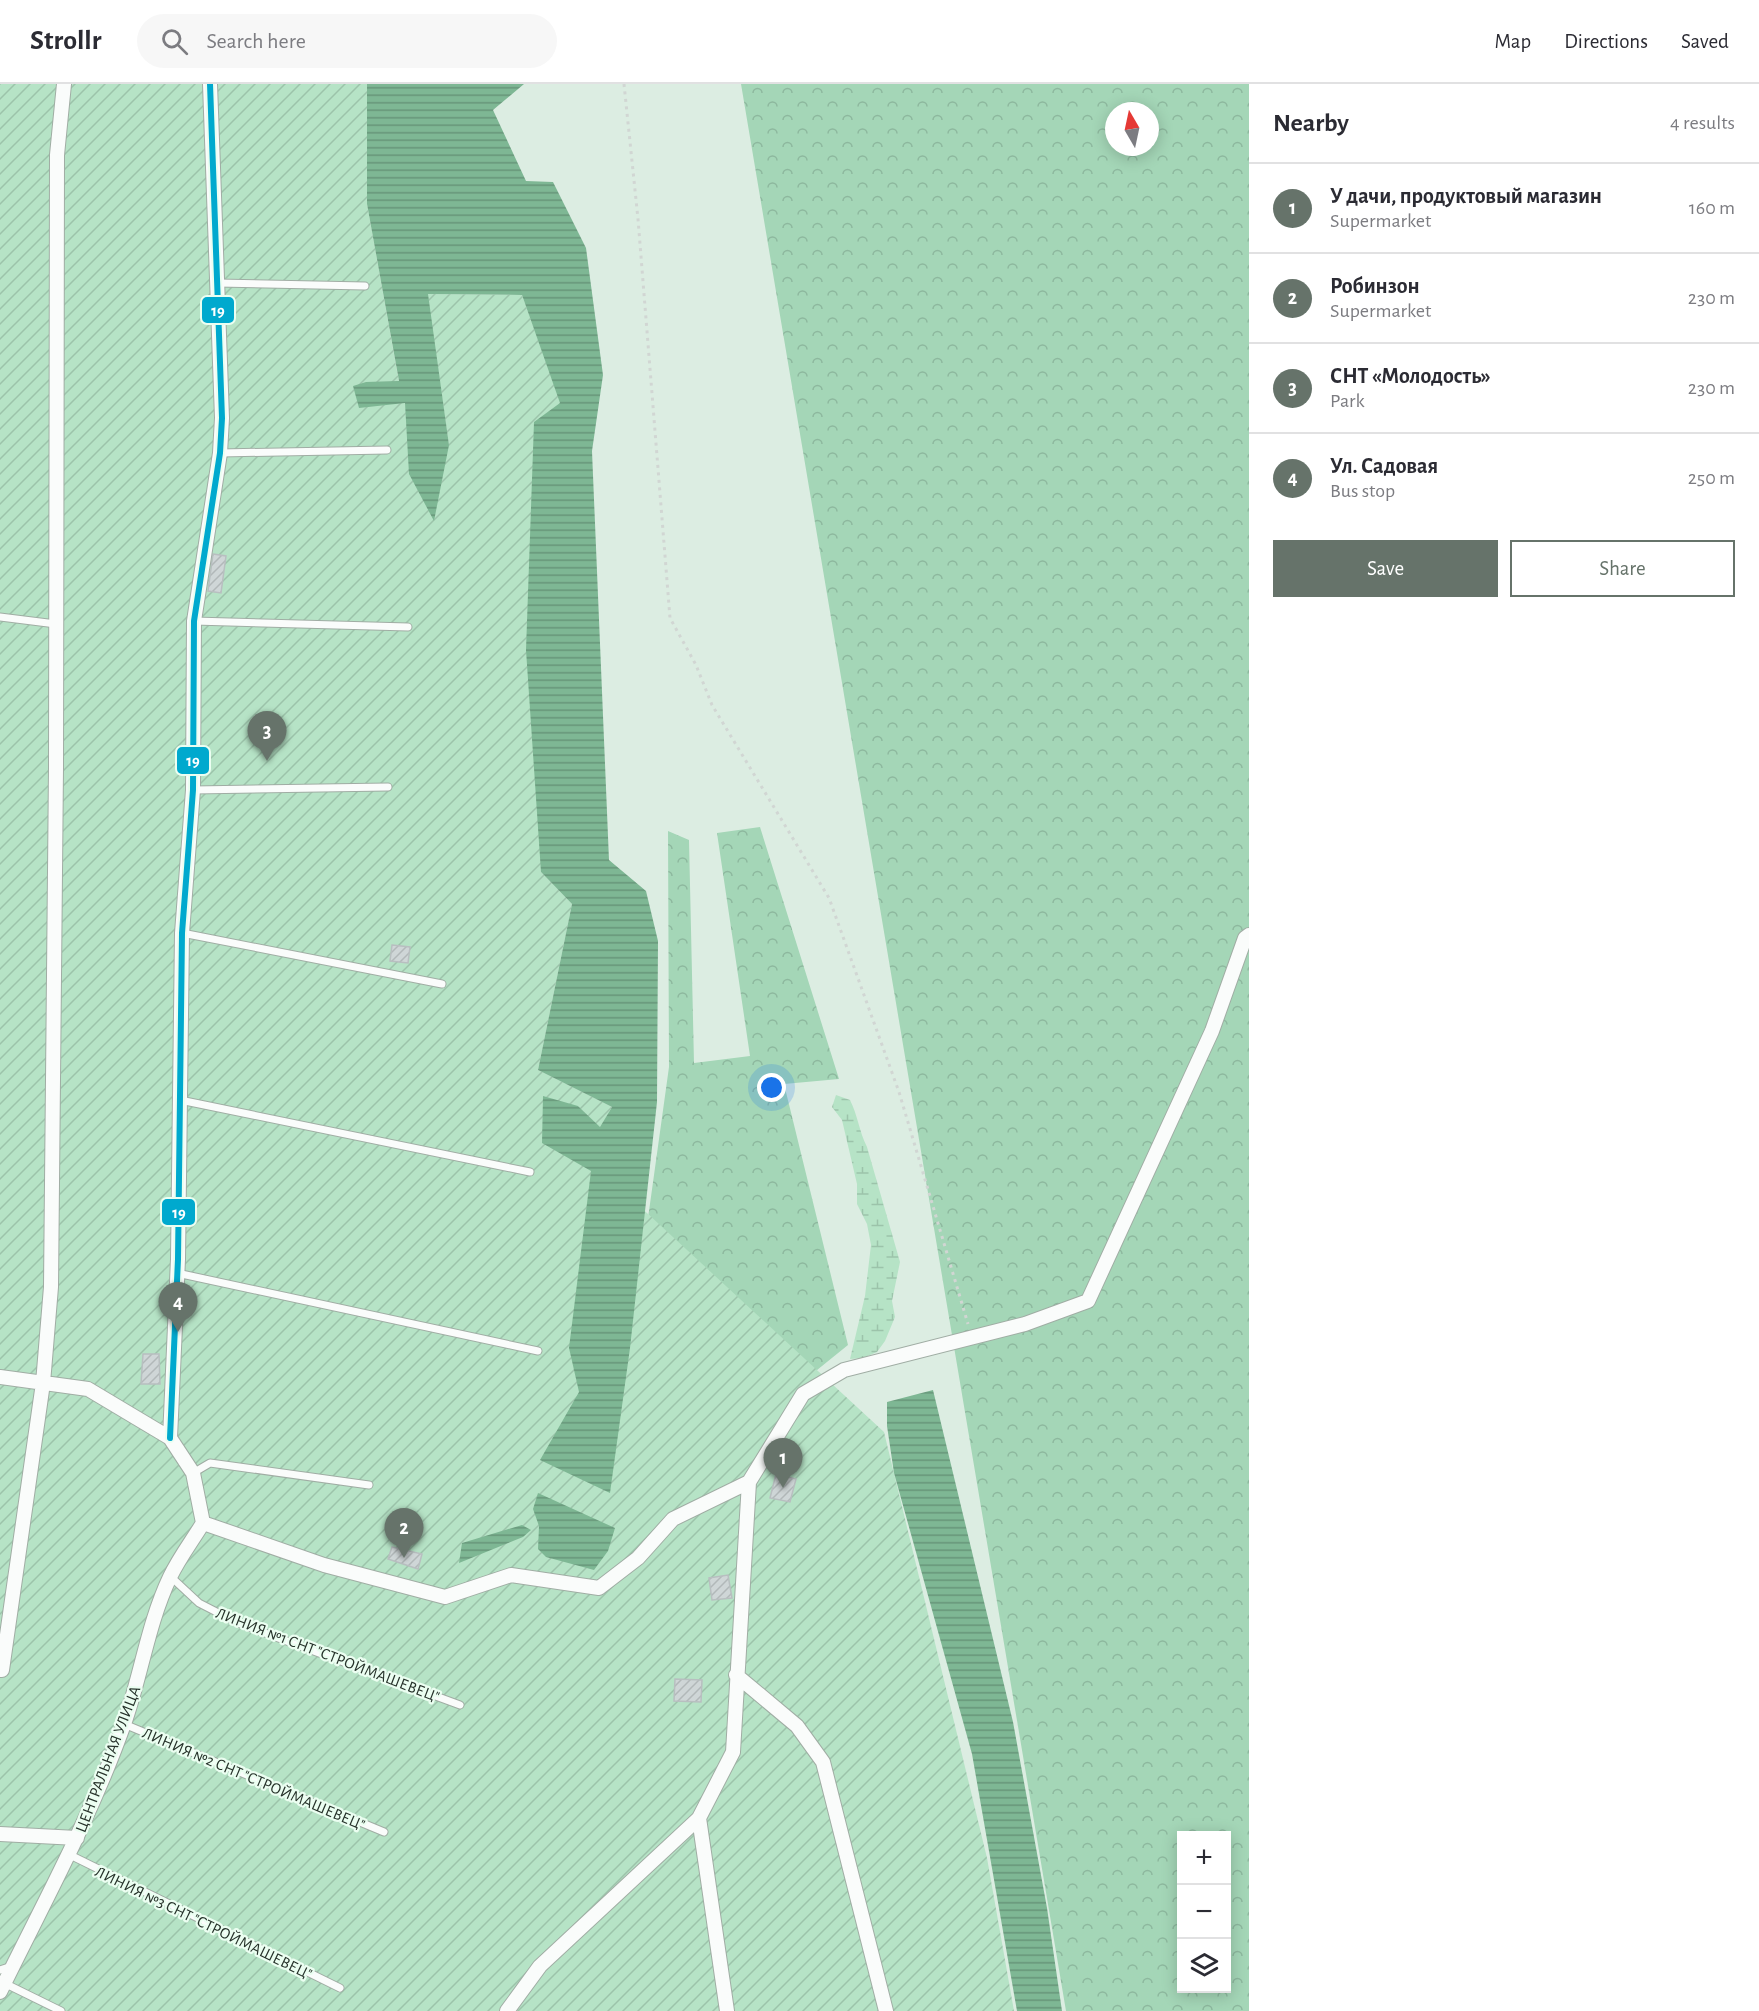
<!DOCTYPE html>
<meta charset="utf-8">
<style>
:root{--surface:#fff;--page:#f7f7f7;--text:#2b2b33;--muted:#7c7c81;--line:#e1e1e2;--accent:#66736a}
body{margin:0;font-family:"Alegreya Sans",sans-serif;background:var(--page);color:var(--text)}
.controls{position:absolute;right:18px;bottom:18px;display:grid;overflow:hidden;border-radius:0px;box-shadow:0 3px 15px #0003}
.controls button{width:54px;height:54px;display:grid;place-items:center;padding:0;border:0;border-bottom:2px solid var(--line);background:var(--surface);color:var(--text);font:30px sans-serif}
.compass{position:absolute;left:1105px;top:18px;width:54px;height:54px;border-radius:50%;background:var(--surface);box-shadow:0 3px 15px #0003;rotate:351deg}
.you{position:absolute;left:772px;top:1004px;width:21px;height:21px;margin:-15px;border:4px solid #fff;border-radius:50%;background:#1a73e8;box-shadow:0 0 0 9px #1a73e833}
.badge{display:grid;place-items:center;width:39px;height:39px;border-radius:50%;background:var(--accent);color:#fff;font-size:20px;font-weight:700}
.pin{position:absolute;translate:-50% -50px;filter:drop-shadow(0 2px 3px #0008)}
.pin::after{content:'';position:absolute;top:32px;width:21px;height:18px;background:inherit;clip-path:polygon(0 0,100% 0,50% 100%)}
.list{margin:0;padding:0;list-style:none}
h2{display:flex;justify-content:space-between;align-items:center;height:78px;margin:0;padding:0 24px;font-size:26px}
h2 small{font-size:20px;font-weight:400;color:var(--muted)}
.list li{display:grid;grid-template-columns:39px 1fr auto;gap:18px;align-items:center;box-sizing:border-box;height:90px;padding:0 24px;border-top:2px solid var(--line)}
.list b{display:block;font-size:22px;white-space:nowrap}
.list p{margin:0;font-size:20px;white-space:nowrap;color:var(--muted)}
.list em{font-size:20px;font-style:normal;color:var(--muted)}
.actions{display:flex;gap:12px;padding:18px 24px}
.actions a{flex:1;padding:14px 0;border:2px solid var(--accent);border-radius:0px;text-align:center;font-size:21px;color:var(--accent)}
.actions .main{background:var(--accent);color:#fff}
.icon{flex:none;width:33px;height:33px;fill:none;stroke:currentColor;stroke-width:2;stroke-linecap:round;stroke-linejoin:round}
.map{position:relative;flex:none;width:1249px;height:1927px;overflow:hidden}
header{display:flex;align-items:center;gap:36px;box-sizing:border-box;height:84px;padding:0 30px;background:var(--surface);border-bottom:2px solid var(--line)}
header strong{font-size:28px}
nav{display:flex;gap:33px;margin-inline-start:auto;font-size:21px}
.search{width:420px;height:54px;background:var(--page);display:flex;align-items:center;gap:15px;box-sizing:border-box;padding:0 21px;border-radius:33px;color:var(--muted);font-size:22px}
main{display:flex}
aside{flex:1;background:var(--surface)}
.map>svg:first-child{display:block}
</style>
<header>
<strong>Strollr</strong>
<div class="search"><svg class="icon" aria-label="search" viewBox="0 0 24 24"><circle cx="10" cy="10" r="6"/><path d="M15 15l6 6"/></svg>Search here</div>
<nav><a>Map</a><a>Directions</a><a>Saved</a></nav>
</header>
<main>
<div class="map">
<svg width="1249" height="1927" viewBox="0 0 1249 1927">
<defs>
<pattern id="forest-crowns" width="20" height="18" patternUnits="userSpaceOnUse" patternTransform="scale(1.5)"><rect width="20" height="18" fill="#a4d6b7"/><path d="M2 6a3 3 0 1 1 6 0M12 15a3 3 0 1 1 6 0" fill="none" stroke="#8db89e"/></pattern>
<pattern id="wetland-marsh" width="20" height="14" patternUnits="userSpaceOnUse" patternTransform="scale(1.5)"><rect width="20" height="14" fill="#b6e3c6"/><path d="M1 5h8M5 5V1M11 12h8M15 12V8" fill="none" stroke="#9cc3aa"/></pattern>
<pattern id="garden-furrows" width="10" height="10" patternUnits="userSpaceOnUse" patternTransform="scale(1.5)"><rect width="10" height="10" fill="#b6e3c6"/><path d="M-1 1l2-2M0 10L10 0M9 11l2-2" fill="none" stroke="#9cc3aa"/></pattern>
<pattern id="water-rules" width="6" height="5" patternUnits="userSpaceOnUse" patternTransform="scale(1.5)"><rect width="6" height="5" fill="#7eb794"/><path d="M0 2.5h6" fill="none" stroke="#679579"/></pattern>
<pattern id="building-hatch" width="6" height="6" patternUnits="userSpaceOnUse" patternTransform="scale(1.5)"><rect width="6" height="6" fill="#cfd6d7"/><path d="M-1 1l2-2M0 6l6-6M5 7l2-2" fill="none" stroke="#b2b8b9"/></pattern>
</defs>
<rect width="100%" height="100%" fill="#dcede2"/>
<!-- forest -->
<path fill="url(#forest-crowns)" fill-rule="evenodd" d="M741 0H1249V1927H1066ZM1114 27H1150V63H1114ZM1182 1752H1226V1904H1182Z
M760 743 839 995 784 1000 848 1261 754 1337 600 1480 669 983 668 747 689 756 694 979 750 972 717 749Z"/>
<!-- wetland -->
<path fill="url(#wetland-marsh)" d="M836 1011 850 1016C858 1032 859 1047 867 1063L900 1178 892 1217 895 1233 885 1257 877 1268 863 1274 850 1275 865 1212 871 1161 867 1140 857 1120V1100L842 1036 832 1023Z"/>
<!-- garden -->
<path fill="url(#garden-furrows)" d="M0 0H367V120L399 298H366L405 319 449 361 427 210 522 211 561 319 541 788 572 820 538 986 612 1023 600 1044 578 1022 591 1087 621 1105 884 1348 987 1774 1014 1927H0Z"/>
<!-- water -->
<path fill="url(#water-rules)" d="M367 0H524L493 26 526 97 553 98 586 164 603 291 592 367 609 776 646 807 658 857 657 1018 630 1264 610 1409 540 1376 579 1308 569 1264 591 1087 542 1059 543 1012 578 1022 600 1043 612 1023 538 986 572 820 541 788 526 566 534 338 560 319 522 211 428 210 449 361 434 437 409 390 405 319 359 324 353 302 366 298 399 297 367 120Z
M933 1306 1013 1638 1047 1824 1062 1927H1017L972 1670 894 1389 887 1342V1318Z
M538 1409 615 1444 608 1467 594 1486 546 1473 538 1465 539 1442 533 1425Z
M522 1441 531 1446 523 1453 459 1479 462 1459Z"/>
<!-- building -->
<path fill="url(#building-hatch)" stroke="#b8bfc0" stroke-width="1.5" d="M213 470 226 472 221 509 208 507Z
M392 861 410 863 408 879 390 877Z
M143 1270H159L160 1300H141Z
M776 1390 796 1395 790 1418 770 1414Z
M392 1463 422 1470 418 1485 388 1475Z
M728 1491 732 1514 712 1516 709 1494Z
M675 1595 702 1596 701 1618 674 1617Z"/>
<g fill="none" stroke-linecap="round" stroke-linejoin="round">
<!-- service casing -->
<g stroke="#a0ada4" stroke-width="9">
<path id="service" d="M217 199 365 202
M220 369 387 366
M0 533 56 540
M194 537 408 543
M193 706 388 703
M182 849 442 900
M180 1016 530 1088
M177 1189 538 1267
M193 1389 210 1379 369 1401
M170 1492 199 1519 238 1539 460 1621
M124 1640 384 1748
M68 1770 340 1904
M0 1886 12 1882
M4 1899 61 1927"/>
</g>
<!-- minor casing -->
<g stroke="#a0ada4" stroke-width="16">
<path id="minor" d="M0 1293 88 1305 170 1354 193 1389 203 1439
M170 1354 178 1175 182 849 193 706 194 537 220 369 222 334 210 0
M203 1439 324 1481 445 1513 511 1491 599 1504 638 1474 673 1435 749 1398
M0 1586H2L43 1299 51 1203 56 684 57 71 64 0
M736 1591 797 1642 823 1678 886 1927
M699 1734 727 1927
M0 1750 77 1754
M0 1908C43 1820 91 1733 124 1640 141 1592 148 1539 170 1493 179 1474 192 1457 203 1439
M507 1927 540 1882 699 1734 733 1668 749 1398 803 1310 844 1286 1025 1240 1088 1217 1212 947 1245 854 1249 851"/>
</g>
<!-- path -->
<path stroke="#d1d6d3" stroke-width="3" stroke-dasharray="3 4.5" stroke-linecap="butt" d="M624 0 638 135 670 534 696 581 712 621 829 814 899 1008 968 1240"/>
<!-- service -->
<use href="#service" stroke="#fafcfb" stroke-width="7"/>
<!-- minor -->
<use href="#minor" stroke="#fafcfb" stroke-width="14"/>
<!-- bus-1 casing -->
<g stroke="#ebfef1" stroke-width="10">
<path id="bus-1" d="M170 1354 178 1175 182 849 193 706 194 537 220 369 222 334 210 0"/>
</g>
<!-- bus-1 -->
<use href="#bus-1" stroke="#00a9ce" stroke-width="6"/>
</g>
<g text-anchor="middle" stroke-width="4.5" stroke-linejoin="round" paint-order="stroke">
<!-- street labels -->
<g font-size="16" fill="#26322a" stroke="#ebfef1">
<text transform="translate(328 1570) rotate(21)" y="6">ЛИНИЯ №1 СНТ "СТРОЙМАШЕВЕЦ"</text>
<text transform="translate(107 1675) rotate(-69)" y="6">ЦЕНТРАЛЬНАЯ УЛИЦА</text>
<text transform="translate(254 1694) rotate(23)" y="6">ЛИНИЯ №2 СНТ "СТРОЙМАШЕВЕЦ"</text>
<text transform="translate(204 1838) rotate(26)" y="6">ЛИНИЯ №3 СНТ "СТРОЙМАШЕВЕЦ"</text>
</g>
</g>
<g stroke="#ebfef1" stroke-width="2">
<rect x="201" y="212" width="34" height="28" rx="6" fill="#00a9ce"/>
<rect x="176" y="662" width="34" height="29" rx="6" fill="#00a9ce"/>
<rect x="161" y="1114" width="35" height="28" rx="6" fill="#00a9ce"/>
</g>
<g font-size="16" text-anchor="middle" font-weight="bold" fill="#fff">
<text x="218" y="232">19</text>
<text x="193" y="682">19</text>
<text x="179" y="1134">19</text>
</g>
</svg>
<div class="controls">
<button>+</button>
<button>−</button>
<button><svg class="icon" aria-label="layers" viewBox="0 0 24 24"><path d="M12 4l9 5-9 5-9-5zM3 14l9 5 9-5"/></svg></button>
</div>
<svg class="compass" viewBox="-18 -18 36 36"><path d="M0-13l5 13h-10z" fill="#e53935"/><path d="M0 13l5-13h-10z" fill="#7c7c81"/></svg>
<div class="you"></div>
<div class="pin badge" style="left:783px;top:1404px">1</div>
<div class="pin badge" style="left:404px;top:1474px">2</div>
<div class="pin badge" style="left:267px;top:677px">3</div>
<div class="pin badge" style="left:178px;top:1248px">4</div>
</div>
<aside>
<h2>Nearby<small>4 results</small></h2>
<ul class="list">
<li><span class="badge">1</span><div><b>У дачи, продуктовый магазин</b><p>Supermarket</p></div><em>160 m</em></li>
<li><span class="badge">2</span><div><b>Робинзон</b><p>Supermarket</p></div><em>230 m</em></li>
<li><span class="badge">3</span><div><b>СНТ «Молодость»</b><p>Park</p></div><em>230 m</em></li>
<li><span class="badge">4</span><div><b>Ул. Садовая</b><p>Bus stop</p></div><em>250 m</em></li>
</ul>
<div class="actions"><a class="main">Save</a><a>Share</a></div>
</aside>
</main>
